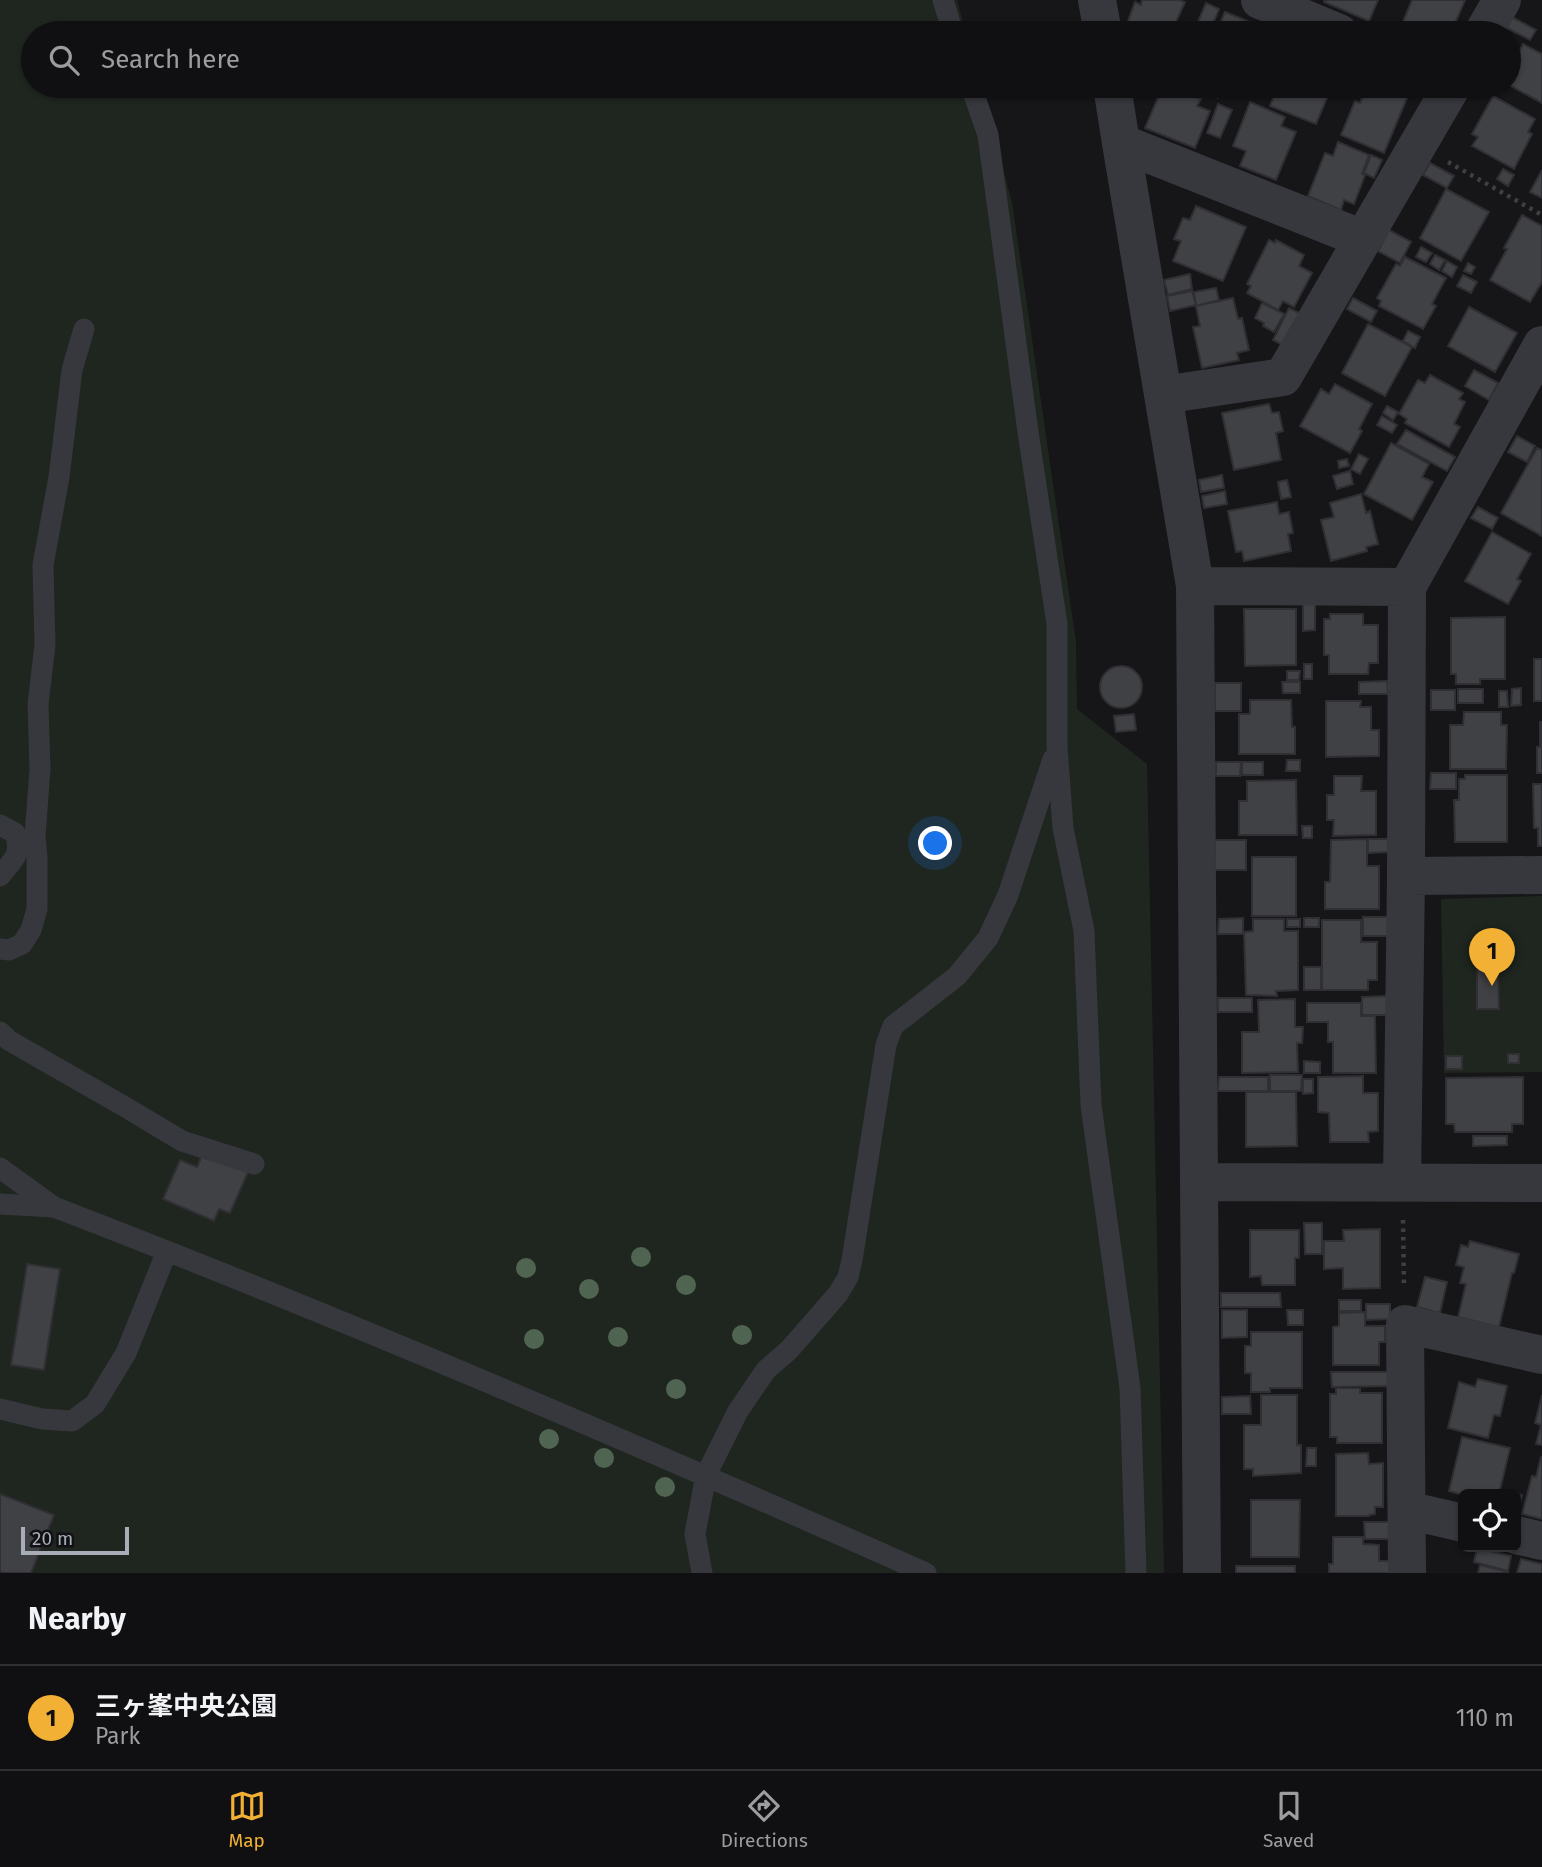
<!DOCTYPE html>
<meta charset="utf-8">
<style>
:root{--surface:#101012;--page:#1e1e20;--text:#f1f3f6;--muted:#9c9d9f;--line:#303032;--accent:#f2b134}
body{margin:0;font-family:"Fira Sans","Noto Sans JP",sans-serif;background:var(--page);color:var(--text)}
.controls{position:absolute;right:21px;bottom:21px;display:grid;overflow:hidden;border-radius:10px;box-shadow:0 2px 5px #0004}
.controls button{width:63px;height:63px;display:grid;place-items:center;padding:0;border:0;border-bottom:2px solid var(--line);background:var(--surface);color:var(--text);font:35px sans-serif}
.scale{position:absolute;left:21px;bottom:18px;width:108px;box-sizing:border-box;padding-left:7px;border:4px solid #a8adb8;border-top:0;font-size:19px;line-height:24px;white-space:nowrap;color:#a8adb8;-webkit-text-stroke:5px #111113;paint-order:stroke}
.you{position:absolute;left:936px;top:844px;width:24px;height:24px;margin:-18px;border:5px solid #fff;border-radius:50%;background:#1a73e8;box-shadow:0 0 0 10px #1a73e833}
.badge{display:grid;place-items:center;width:46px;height:46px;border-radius:50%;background:var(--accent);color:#111;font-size:23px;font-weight:700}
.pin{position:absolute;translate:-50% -58px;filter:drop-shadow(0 2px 4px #0008)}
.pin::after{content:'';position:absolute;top:37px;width:24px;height:21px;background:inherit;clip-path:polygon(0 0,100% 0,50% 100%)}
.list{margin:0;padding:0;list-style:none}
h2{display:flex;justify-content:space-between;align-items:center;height:91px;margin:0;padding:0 28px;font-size:30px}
h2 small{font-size:23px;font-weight:400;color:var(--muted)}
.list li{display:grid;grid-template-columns:46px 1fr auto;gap:21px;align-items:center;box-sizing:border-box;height:105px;padding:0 28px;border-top:2px solid var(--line)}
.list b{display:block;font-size:26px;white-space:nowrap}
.list p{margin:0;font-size:23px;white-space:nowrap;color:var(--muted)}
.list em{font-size:23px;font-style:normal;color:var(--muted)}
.icon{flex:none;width:38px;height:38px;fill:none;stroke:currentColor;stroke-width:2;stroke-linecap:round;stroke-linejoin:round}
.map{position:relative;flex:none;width:1542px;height:1573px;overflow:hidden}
.search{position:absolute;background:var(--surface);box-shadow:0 2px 5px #0004;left:21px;right:21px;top:21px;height:77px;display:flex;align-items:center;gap:18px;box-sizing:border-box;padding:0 24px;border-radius:38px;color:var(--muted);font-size:26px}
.sheet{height:196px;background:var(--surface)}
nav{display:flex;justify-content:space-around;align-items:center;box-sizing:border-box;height:98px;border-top:2px solid var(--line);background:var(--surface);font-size:19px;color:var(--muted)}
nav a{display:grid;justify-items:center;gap:4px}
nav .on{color:var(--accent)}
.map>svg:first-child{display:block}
</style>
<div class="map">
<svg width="1542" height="1573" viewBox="0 0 1542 1573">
<rect width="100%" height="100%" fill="#161618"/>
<!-- green -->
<path fill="#1e261f" d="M0 0H957L966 33H33V86H980L1012 202 1076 642 1077 709 1147 764 1164 1573H0Z
M1542 896V1072L1444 1073 1441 899Z"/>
<!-- building -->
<path fill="#404145" stroke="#303034" stroke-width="2" d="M1142 0H1179L1185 2 1176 22 1184 25 1180 33H1133L1136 28 1127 24 1135 2 1141 5Z
M1325 0H1378L1369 21 1324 2Z
M1412 0H1465L1451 33H1410L1400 29Z
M1206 3 1219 9 1211 29 1197 24Z
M1225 12 1250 22 1245 33H1216Z
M1512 17 1536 30 1530 40 1507 28Z
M1523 44 1542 54V103L1509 85V71Z
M1163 86H1200L1195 97 1201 99 1197 106 1210 111 1195 148 1145 128Z
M1210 86 1221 89 1218 98 1207 94Z
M1226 86H1245L1242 92Z
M1278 86H1332L1316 124 1270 106Z
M1367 86H1376L1407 98 1384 153 1341 135 1355 101 1360 103Z
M1493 96 1535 119 1528 132 1532 134 1514 169 1472 146 1478 137 1472 134Z
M1250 102 1285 117 1281 126 1296 132 1276 180 1240 166 1246 151 1233 146Z
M1218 104 1232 110 1220 138 1207 133Z
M1338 142 1369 155 1362 174 1365 175 1354 204 1344 200 1341 210 1308 196 1325 153 1333 156Z
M1371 155 1382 160 1374 178 1364 173Z
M1430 163 1454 176 1447 188 1423 175Z
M1503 169 1514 175 1508 186 1497 179Z
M1542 170V198L1530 192Z
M1446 189 1489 212 1461 261 1420 238Z
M1196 206 1246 227 1223 281 1173 261 1181 241 1174 239 1183 218 1190 220Z
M1522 215 1542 226V282L1530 302 1490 280 1507 249 1504 248Z
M1389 230 1411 242 1400 263 1378 251Z
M1269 240 1275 243 1276 240 1304 255 1299 266 1312 273 1294 307 1283 301 1278 310 1247 293 1251 286 1247 284Z
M1421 247 1432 253 1426 262 1416 257Z
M1435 255 1445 260 1439 270 1430 264Z
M1405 257 1446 278 1432 304 1436 306 1423 329 1379 306 1381 301 1377 298 1396 264 1400 266Z
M1447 261 1457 267 1452 277 1442 271Z
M1468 263 1475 267 1471 274 1464 271Z
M1190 274 1192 289 1168 295 1164 280Z
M1463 275 1477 282 1471 293 1457 286Z
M1216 288 1219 300 1196 306 1194 292Z
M1192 291 1196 305 1170 311 1167 296Z
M1233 298 1238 319 1242 318 1249 350 1237 353 1239 360 1202 368 1193 327 1200 326 1196 306Z
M1353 298 1377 311 1371 322 1347 309Z
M1262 303 1284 314 1274 332 1263 326 1264 323 1255 318Z
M1469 307 1517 333 1495 372 1448 346Z
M1289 308 1301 314 1283 345 1273 340Z
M1368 324 1412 347 1385 396 1342 373Z
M1408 331 1420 337 1415 348 1403 341Z
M1474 370 1498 383 1489 400 1465 386Z
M1430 375 1463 393 1459 399 1465 402 1454 424 1460 427 1449 447 1405 423 1407 419 1399 414 1418 380 1425 383Z
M1335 384 1372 404 1359 429 1362 431 1350 453 1300 426 1321 389 1329 394Z
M1269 404 1272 413 1279 412 1283 431 1276 433 1281 460 1234 470 1222 413Z
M1387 406 1398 412 1393 420 1383 413Z
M1382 416 1397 425 1392 433 1377 425Z
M1406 430 1455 457 1447 471 1397 444Z
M1517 436 1535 446 1527 462 1508 452Z
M1391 443 1429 464 1422 477 1433 482 1412 520 1364 494Z
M1537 448 1542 450V536L1501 513Z
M1359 454 1368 459 1360 474 1351 469Z
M1347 459 1349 466 1339 468 1338 461Z
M1350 471 1353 484 1337 489 1333 476Z
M1222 475 1224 488 1201 492 1199 480Z
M1287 480 1291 497 1281 499 1278 482Z
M1225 491 1227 504 1204 508 1202 496Z
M1361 494 1366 513 1370 511 1378 544 1366 547 1367 551 1331 561 1321 520 1334 517 1330 503Z
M1277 502 1279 514 1289 512 1293 533 1288 534 1291 551 1244 561 1242 551 1236 552 1228 511Z
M1478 507 1498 518 1492 529 1471 518Z
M1492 532 1531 554 1517 579 1521 581 1508 604 1465 581Z
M1303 604H1315V630L1303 631Z
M1244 609H1296V665L1245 666Z
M1330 614H1363V625H1378V663H1369L1368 674H1329V655H1324V619H1330Z
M1505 617V679H1480V684H1456V674H1451V618Z
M1534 659H1542V701H1534Z
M1304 664H1312V679H1304Z
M1100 687a21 21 0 1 1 42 0a21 21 0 1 1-42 0Z
M1287 671H1300L1299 680H1287Z
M1387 681 1388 694H1359V682Z
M1282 682H1300V693H1283Z
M1215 683H1241V711H1215Z
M1521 688V705L1511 706 1512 689Z
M1458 689H1483V703H1458Z
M1431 690H1455V710H1431Z
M1499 691H1507L1508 707H1499Z
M1250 700H1291L1292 727H1295V754H1239V714H1250Z
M1326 701H1361L1360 707H1371V730H1379V756L1326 757Z
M1464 712H1501V725H1507L1506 769H1450V725H1463Z
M1134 714 1136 730 1116 732 1114 716Z
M1540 722H1542V773H1537V747H1540Z
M1287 760H1300V771H1286Z
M1216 762H1241L1240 776H1216Z
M1242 762H1263V775H1242Z
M1431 773H1456V789H1430Z
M1465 775H1507V842H1455L1454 800H1459V779H1465Z
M1334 776H1362L1361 791H1376V835L1333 836 1334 820H1327V795H1334Z
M1296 780 1297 835H1239V801H1247V781Z
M1533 784H1542V846H1538V828H1534Z
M1302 826H1312V838H1303Z
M1367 839V866H1379V909H1325V882H1330L1331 840Z
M1368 839H1388V852L1368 853Z
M1215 840H1246V870H1215Z
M1252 857H1296V916H1252Z
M1363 917H1388V936H1363Z
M1243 918V934H1218L1219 919Z
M1304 918H1319V927H1304Z
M1253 919H1284V931H1298V990L1276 991 1277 996 1246 995 1244 932 1253 931Z
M1287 919H1300V927H1287Z
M1322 920H1361V942H1377V980H1368V990H1322Z
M1304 967H1321V990H1304Z
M1477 967H1498L1499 1009H1477Z
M1387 996V1015H1362V997Z
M1218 998H1252V1012H1218Z
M1295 999V1027H1303L1302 1043H1297L1298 1072 1242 1073V1032H1259L1258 1000Z
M1307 1003H1361V1016H1375L1376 1073H1333V1042H1328V1022H1307Z
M1508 1054H1519V1063H1508Z
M1446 1056H1462V1069H1446Z
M1304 1061 1320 1062V1073H1304Z
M1270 1075H1302L1301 1091H1270Z
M1363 1076V1093H1378V1131L1368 1132 1369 1142H1330L1329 1113 1318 1112V1077Z
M1219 1077H1268V1091H1218Z
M1523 1077V1124H1512V1132H1455L1454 1124H1446V1078Z
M1303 1079H1313V1093L1303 1094Z
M1246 1092H1296L1297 1146 1246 1147Z
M1473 1136H1507V1145L1473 1146Z
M203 1153 248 1172 230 1213 219 1209 214 1221 163 1199 180 1160 197 1167Z
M1304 1223H1322V1254H1305Z
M1380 1229V1288L1343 1289V1268L1324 1269V1241H1344L1343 1230Z
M1250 1230H1299V1258H1295V1285H1262L1261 1276 1250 1277Z
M1470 1241 1519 1254 1514 1273H1512L1499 1327 1458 1317 1466 1284 1460 1283 1464 1267 1456 1265 1461 1245 1468 1247Z
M27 1264 60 1269 44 1370 11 1365Z
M1425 1277 1447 1282 1440 1313 1417 1307Z
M1221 1293H1280L1281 1307H1221Z
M1339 1300H1361V1311H1339Z
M1366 1304H1390V1319L1366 1320Z
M1222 1310H1247V1337L1222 1338Z
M1287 1310H1303V1325H1288Z
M1365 1312V1326H1385V1342H1379V1365H1333V1327L1339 1326V1313Z
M1251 1332H1302V1388H1270V1392H1251V1373H1245V1346H1251Z
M1331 1372H1390L1391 1386 1332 1387Z
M1478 1379 1507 1386 1500 1416 1494 1415 1488 1438 1448 1428 1459 1382 1475 1387Z
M1336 1388H1360V1393H1382V1443H1337V1437H1330V1394H1336Z
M1261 1395H1297V1445H1301V1473L1253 1476V1469H1244V1425H1261Z
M1542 1395V1445L1536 1444 1541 1425 1535 1423Z
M1250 1396 1251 1414H1222V1397Z
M1462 1437 1510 1448 1499 1494 1463 1495 1449 1491Z
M1307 1448H1316V1466H1306Z
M1368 1453 1369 1464 1383 1463V1507H1375V1514L1369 1515V1516H1336V1454Z
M1541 1457 1542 1458V1519L1522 1514 1532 1476 1536 1477Z
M1506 1491 1522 1495 1516 1521V1494H1505Z
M0 1494 54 1515 31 1573H4L0 1572Z
M1251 1500H1300L1299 1557H1251Z
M1364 1522H1392L1391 1539H1365Z
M1333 1537H1363V1544L1379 1545V1561H1390V1573H1329V1564H1333Z
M1477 1548 1511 1556 1508 1571 1474 1562Z
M1521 1559 1542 1564V1573H1517Z
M1480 1565 1508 1572 1507 1573H1478Z
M1236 1566H1295V1573H1236Z"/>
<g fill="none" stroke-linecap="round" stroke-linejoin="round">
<!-- path -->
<path stroke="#3d3f44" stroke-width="4.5" stroke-dasharray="3.5 5" stroke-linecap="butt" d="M1448 162 1542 215
M1403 1220 1404 1288"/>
<!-- service -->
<path stroke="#37383d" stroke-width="21" d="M943 0 953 33
M971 86 988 135 1028 432 1057 624V747L1063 828 1084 931 1091 1105 1130 1388 1136 1573
M0 825 15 833C22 855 14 859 0 876
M0 949 9 950 22 944 31 930 37 909V857L35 836 40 769 38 704 45 645 43 565 59 477 72 370 84 329
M0 1032 10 1041 127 1108 182 1141 254 1164
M0 1168 54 1207 0 1204
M54 1207C348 1320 638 1445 926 1573
M0 1409 42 1419 72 1421 95 1404 126 1353 167 1251
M702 1573 695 1534 706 1475 738 1411 766 1370 789 1350 838 1294 848 1277 852 1260 886 1045 893 1026 957 976 988 938 1008 895 1053 759"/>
<!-- minor -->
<path stroke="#37383d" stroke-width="38" d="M1097 0 1103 33
M1260 0 1339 33
M1483 33 1502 0
M1112 86 1121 143
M1363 239 1452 86
M1163 395 1283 377 1363 239 1121 143 1195 586 1199 1182 1542 1183
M1195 586 1407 587
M1406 876 1542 875
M1199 1182 1202 1573
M1402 1182 1406 876 1407 587 1542 345
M1407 1510 1463 1523
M1516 1535 1542 1541
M1407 1573 1405 1324 1542 1355"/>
</g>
<!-- trees -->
<g fill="#506452">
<circle cx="641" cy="1257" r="10"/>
<circle cx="526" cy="1268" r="10"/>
<circle cx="686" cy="1285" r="10"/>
<circle cx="589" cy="1289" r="10"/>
<circle cx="742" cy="1335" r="10"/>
<circle cx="618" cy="1337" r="10"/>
<circle cx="534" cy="1339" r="10"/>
<circle cx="676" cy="1389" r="10"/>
<circle cx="549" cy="1439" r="10"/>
<circle cx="604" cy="1458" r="10"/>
<circle cx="665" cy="1487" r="10"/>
</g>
</svg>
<div class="controls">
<button><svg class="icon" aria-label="locate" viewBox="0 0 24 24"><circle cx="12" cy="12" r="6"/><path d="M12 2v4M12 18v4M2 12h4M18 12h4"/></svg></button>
</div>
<div class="scale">20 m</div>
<div class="you"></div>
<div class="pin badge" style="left:1492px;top:986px">1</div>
<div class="search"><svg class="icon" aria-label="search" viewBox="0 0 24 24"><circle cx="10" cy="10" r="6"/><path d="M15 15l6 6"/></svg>Search here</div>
</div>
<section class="sheet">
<h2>Nearby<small></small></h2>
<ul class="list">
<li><span class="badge">1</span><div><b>三ヶ峯中央公園</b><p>Park</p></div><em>110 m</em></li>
</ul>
</section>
<nav>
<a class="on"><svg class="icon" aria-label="map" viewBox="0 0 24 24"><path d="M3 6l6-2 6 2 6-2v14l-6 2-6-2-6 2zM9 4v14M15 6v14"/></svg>Map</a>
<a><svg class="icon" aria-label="directions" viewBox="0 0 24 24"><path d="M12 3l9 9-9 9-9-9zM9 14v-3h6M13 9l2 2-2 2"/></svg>Directions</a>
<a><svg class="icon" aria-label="saved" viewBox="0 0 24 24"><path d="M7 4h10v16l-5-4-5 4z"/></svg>Saved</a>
</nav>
